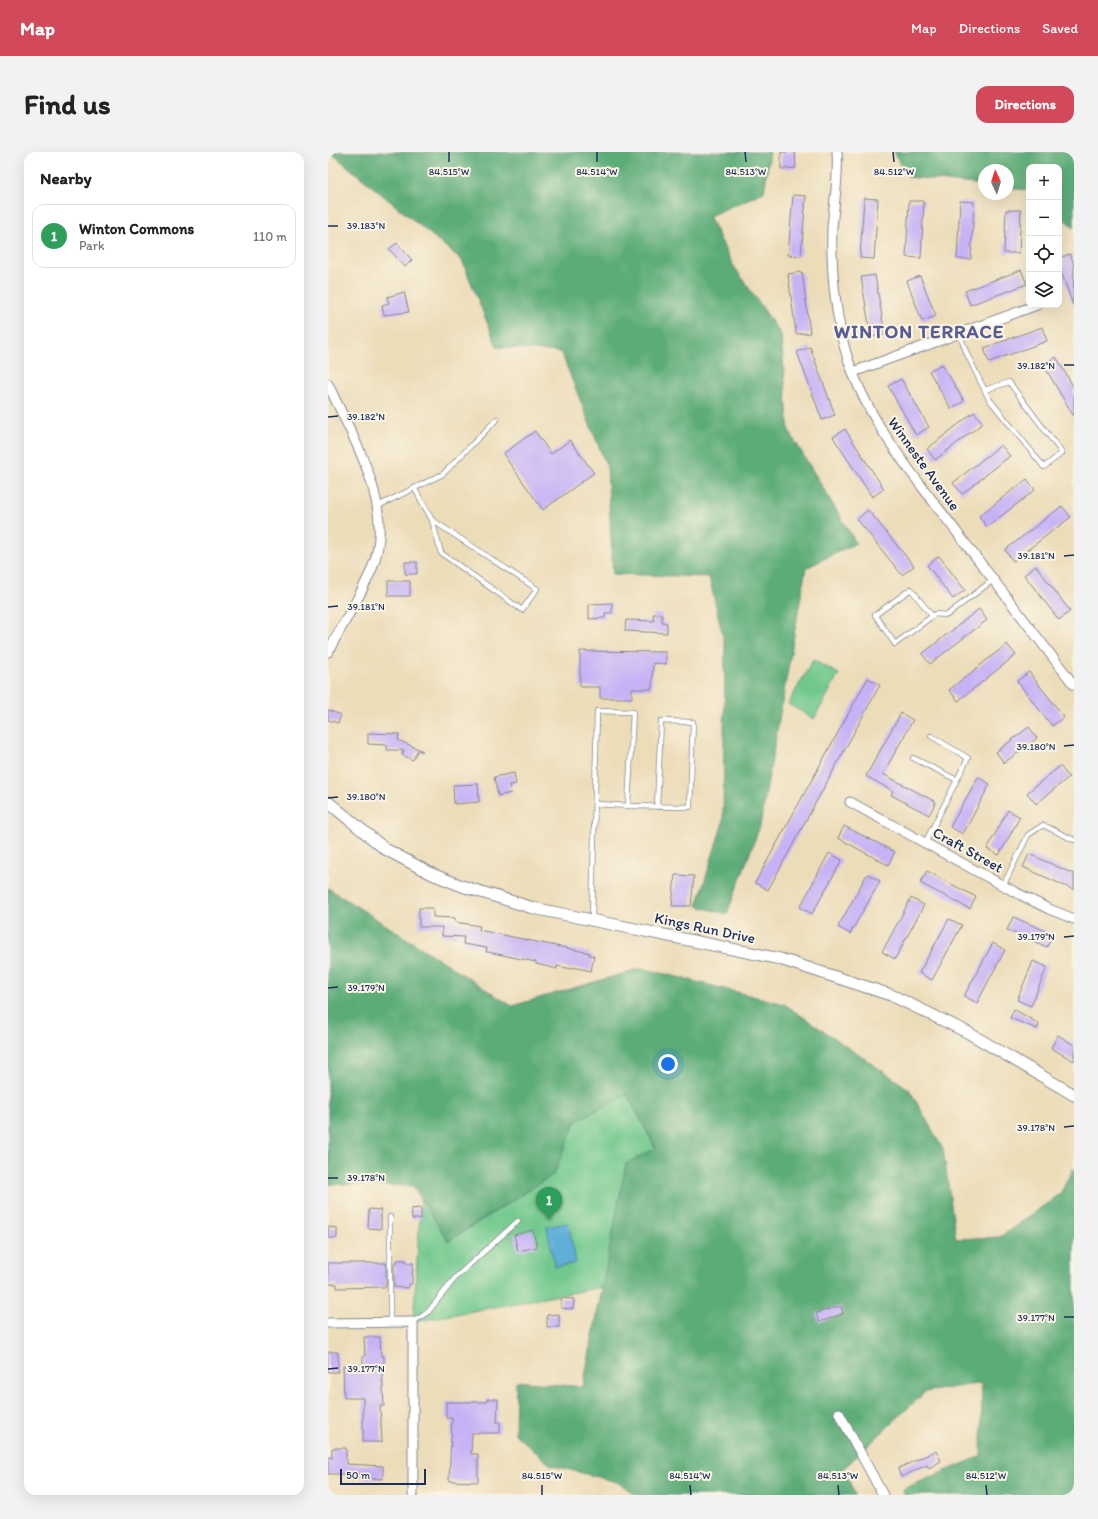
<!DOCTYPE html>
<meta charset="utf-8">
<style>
:root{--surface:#fff;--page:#f2f2f2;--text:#222;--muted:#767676;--line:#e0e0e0;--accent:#d1495b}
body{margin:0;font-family:Itim,sans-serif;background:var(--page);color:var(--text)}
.controls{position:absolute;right:12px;top:12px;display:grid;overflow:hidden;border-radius:8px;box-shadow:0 4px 16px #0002}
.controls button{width:36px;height:36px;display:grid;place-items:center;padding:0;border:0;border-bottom:1px solid var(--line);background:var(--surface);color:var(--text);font:20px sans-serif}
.compass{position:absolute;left:650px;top:12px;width:36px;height:36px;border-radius:50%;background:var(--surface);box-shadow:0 4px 16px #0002;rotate:356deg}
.scale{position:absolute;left:12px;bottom:10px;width:86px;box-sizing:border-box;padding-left:4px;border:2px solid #1b2f5e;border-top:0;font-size:11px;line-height:14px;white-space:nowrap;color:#1b2f5e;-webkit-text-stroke:3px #fcf5e5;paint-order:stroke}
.you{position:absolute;left:340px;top:912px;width:14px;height:14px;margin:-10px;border:3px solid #fff;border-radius:50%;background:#1a73e8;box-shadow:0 0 0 6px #1a73e833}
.badge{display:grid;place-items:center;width:26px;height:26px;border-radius:50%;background:var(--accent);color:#fff;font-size:13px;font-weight:700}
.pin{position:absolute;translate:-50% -33px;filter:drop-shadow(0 1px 2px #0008)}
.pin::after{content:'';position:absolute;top:21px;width:14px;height:12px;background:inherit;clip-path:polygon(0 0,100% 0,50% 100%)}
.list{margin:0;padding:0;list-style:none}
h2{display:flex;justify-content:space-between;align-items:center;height:52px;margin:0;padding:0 16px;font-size:17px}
h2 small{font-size:13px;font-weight:400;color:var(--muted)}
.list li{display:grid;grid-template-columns:26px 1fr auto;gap:12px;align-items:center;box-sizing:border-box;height:64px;margin:0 8px 8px;padding:0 8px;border:1px solid var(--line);border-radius:12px}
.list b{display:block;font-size:15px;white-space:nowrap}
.list p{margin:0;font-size:13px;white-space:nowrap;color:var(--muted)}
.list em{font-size:13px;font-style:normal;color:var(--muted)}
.icon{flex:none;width:22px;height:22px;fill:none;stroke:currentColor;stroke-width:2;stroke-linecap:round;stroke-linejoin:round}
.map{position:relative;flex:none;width:746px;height:1343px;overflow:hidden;border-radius:12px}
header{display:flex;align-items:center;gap:24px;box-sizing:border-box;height:56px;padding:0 20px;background:var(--accent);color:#fff}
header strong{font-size:19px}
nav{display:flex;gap:22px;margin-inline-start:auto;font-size:14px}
.intro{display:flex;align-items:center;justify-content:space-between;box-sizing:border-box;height:96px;padding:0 24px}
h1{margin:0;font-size:28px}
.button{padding:10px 18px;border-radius:12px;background:var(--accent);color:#fff;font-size:14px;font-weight:700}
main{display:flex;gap:24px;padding:0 24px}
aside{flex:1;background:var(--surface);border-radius:12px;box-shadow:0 4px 16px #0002}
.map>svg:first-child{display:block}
</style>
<header>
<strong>Map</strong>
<nav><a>Map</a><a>Directions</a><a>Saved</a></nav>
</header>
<div class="intro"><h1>Find us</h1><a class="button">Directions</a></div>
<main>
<aside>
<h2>Nearby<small></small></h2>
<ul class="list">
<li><span class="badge" style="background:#2e9e5b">1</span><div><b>Winton Commons</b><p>Park</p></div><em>110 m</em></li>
</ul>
</aside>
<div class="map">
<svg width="746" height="1343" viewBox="0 0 746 1343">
<rect width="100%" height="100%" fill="#fcf5e5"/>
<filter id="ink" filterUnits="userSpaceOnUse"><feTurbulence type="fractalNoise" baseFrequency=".025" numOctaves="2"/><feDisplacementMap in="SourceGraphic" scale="8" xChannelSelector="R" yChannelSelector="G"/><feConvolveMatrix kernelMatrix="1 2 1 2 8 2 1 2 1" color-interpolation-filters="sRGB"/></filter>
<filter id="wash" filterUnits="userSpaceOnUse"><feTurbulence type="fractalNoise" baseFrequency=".012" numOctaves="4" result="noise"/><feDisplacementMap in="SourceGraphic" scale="16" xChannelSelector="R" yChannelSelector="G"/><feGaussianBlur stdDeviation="0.9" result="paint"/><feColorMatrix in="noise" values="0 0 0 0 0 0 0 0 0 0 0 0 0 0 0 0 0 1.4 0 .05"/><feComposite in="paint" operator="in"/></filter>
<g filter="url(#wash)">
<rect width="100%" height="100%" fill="#ecddb9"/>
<!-- green -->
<path fill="#70c88d" stroke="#467c76" d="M485 508 511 522 486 567 460 552Z
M299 942 328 997 298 1012 275 1135 85 1170 93 1047 121 1089 226 1022 248 969Z"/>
<!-- forest -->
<path fill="#5cac78" stroke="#3c6e6b" d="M2 0H442L436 40 381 64 405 113 453 183 461 279 528 391 478 416 432 674 399 762 369 754 395 670 397 493 381 425 285 422 279 315 233 200 169 195 134 108Z
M566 0H746V76L731 63V15H701V38L680 36V18H656V33L580 25Z
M0 736 184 854 314 816 456 852 581 937 615 997 628 1087 672 1085 732 1042 746 1016V1343H576L575 1337 653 1304 654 1231 597 1240 516 1316 527 1343H308L289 1330 223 1313 187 1282 188 1229 255 1235 298 1012 328 996 299 942 248 969 226 1022 120 1089 85 1034 0 1032Z"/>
<!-- water -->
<path fill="#5eafd9" stroke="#3c6f9c" d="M240 1071 248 1111 227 1115 219 1075Z"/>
<g id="blocks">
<!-- building -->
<path fill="#c8b2f6" d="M453 0H467L468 16 453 17Z
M465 43 478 44 473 104 460 103Z
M536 46 550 47 546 107 532 106Z
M581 49H596L593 106 578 105Z
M632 49 646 50 643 107H629Z
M678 58H693L691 101H676Z
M69 91 84 108 77 115 61 97Z
M742 102 746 112 745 153 731 114V106Z
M693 118 699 132 642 153 637 139Z
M474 120 482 181 468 182 460 122Z
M547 123 557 183 543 185 533 125Z
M592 124 608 164 594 169 579 129Z
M76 140 81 160 56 163 54 153 61 151 59 145Z
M714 175 719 189 661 210 656 196Z
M482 195 507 263 494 268 469 200Z
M728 205 746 236V265L715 212Z
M614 212 636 249 623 257 601 219Z
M573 227 601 275 588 283 560 234Z
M646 260 655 271 607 308 599 297Z
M517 277 556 337 544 345 505 285Z
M207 279 223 302 242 288 266 321 215 358 175 302Z
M673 293 682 304 634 342 625 331Z
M699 327 707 338 659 375 651 364Z
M734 354 743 365 685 409 677 398Z
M540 358 586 414 574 423 529 367Z
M611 404 637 438 625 447 599 413Z
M77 410H89V422H77Z
M708 414 742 459 731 468 696 423Z
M60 429H82V444H60Z
M284 451V461H277V466L261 467V452Z
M651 457 659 468 602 512 594 502Z
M325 462H334V470L339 471V481L297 479 298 468 326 469Z
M679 492 688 503 630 549 621 538Z
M252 499 338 500V512L325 511 324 537H304V546H272V535H252Z
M701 520 736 565 724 574 689 529Z
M540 526 552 533 440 738 427 731Z
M0 558 13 563 10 571 0 568Z
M573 561 585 568 555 622 608 650 601 663 563 643 565 639 538 624Z
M701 575 709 586 676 611 668 600Z
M40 581 71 582 70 588 95 599H89L85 608 74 603 76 598H59V593L40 592Z
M732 614 741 625 708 652 699 641Z
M186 621 188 632 181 633 183 641 170 644 166 625Z
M650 625 662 632 635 682 622 675Z
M150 632 151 650 126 652 125 633Z
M680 658 692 665 671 703 659 697Z
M516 674 567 700 560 713 510 686Z
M501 701 514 708 484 762 472 755Z
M701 702 746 722V738L695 715Z
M599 719 648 745 642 757 592 731Z
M539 722 552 729 522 782 510 775Z
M347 723 366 724 363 754H344Z
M583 746 596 753 567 807 554 800Z
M91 756H105V765L127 766V770L152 774 151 778 262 801 261 803 266 804 263 819 245 815 244 817 229 814V817L208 812V810L160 800H158L159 796 135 792 136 785 114 784V775H91Z
M685 765 725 782 719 795 679 778Z
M621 767 634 773 604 828 591 821Z
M665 791 677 798 649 851 636 844Z
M705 809 719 815 703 854 689 848Z
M686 857 711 872 709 877 682 866Z
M730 883 746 893V909L723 896Z
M93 1056V1067H84L83 1057Z
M41 1057 53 1058V1077L40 1076Z
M0 1075 9 1076V1086H0Z
M205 1078 209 1095 190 1099 186 1083Z
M69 1108H78V1111H85L84 1132H81V1136L66 1135V1111H69Z
M0 1111H58V1135L9 1136V1132H0Z
M233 1146 246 1147 245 1157 233 1156Z
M513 1154 515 1162 491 1170 488 1161Z
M231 1162V1175H219V1163Z
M36 1185H52L53 1204H56V1218H54L56 1254H52L54 1290H35V1246H16L15 1214H35V1204H37Z
M0 1200H10V1220H0Z
M159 1247H170L169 1270H172V1281H144L143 1302H150V1330L121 1329 124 1266H118V1250H159Z
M4 1296H18V1312L55 1314V1327L34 1326V1322H0V1305L4 1306Z
M608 1299 613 1309 601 1316 599 1313 573 1325 570 1317 571 1316Z"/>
</g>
</g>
<g filter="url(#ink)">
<use href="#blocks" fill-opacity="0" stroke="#84868c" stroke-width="1"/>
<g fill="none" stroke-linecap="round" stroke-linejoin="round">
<!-- service casing -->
<g stroke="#84868c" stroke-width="6">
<path id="service" d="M631 181 639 202 661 247 716 315 734 301 681 230 657 238
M87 337 104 368 209 437 194 458 113 401 104 368
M50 354 115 322 169 267
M604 464 583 437 547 463 567 492 607 462 619 463 665 428
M585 606 629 628
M300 654 362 655 365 570 333 569 329 655
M597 691 640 606 603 584
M675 734 700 683 715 673 746 688
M264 768 269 559 305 560 300 654 269 652
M62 1065V1170
M85 1170 100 1160 128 1125 190 1069"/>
</g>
<!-- minor casing -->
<g stroke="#84868c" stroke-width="11">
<path id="minor" d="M509 0C511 25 506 51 504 76 503 109 506 144 512 176 527 257 583 320 631 383 669 433 708 483 746 533
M525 220 709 153
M0 232C25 287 70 357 43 419 31 447 14 473 0 500
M522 650 685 739 721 757 746 767
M0 1171 85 1170V1343
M511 1261 555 1343"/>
</g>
<!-- tertiary casing -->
<g stroke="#84868c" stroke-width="13">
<path id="tertiary" d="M0 650 57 697 104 722 134 734 205 756 452 807 563 843 639 880 746 943"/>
</g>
<!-- service -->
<use href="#service" stroke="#fff" stroke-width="4.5"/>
<!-- minor -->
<use href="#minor" stroke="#fff" stroke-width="9"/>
<!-- tertiary -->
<use href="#tertiary" stroke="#fff" stroke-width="11"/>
</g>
</g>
<!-- ticks -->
<path fill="none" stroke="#1b2f5e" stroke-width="1.5" d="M121 0V10M269 0V10M417 0 418 10M565 0 566 10M0 74H10M736 213H746M0 265 10 264M736 404 746 403M0 455 10 454M736 594 746 593M0 646 10 645M736 785 746 784M0 836 10 835M736 975 746 974M0 1026H10M736 1165H746M0 1217 10 1216M214 1333V1343M362 1333 363 1343M510 1333 511 1343M658 1333 659 1343"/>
<g text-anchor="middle" stroke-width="4" stroke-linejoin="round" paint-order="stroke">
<!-- street labels -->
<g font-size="15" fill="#1b2f5e" stroke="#fcf5e5">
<text transform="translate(596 312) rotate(54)" y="5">Winneste Avenue</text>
<text transform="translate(640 698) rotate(29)" y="5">Craft Street</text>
<text transform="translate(377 776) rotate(12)" y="5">Kings Run Drive</text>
</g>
<!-- district labels -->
<g font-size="19" font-weight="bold" letter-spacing="1" fill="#585d93" stroke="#fcf5e5">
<text x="591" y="186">WINTON TERRACE</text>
</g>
</g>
<g font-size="10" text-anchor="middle" fill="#1b2f5e" stroke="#fcf5e5" stroke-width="4" stroke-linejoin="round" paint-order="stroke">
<text x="121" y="23">84.515°W</text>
<text x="269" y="23">84.514°W</text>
<text x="418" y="23">84.513°W</text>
<text x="566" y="23">84.512°W</text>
<text x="38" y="77">39.183°N</text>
<text x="708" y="217">39.182°N</text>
<text x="38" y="268">39.182°N</text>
<text x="708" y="407">39.181°N</text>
<text x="38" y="458">39.181°N</text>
<text x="708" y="598">39.180°N</text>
<text x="38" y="648">39.180°N</text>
<text x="708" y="788">39.179°N</text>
<text x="38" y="839">39.179°N</text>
<text x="708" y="979">39.178°N</text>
<text x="38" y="1029">39.178°N</text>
<text x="708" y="1169">39.177°N</text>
<text x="38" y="1220">39.177°N</text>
<text x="214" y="1327">84.515°W</text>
<text x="362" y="1327">84.514°W</text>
<text x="510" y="1327">84.513°W</text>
<text x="658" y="1327">84.512°W</text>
</g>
</svg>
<div class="controls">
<button>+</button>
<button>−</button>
<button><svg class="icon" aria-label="locate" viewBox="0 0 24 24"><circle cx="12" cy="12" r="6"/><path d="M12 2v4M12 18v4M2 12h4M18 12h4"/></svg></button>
<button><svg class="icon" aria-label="layers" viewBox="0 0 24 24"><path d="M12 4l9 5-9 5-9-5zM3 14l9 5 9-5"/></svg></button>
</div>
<svg class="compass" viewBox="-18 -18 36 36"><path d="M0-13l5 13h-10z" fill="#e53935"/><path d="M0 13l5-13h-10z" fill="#767676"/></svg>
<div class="scale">50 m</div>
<div class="you"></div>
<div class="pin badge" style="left:221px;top:1068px;background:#2e9e5b">1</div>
</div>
</main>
